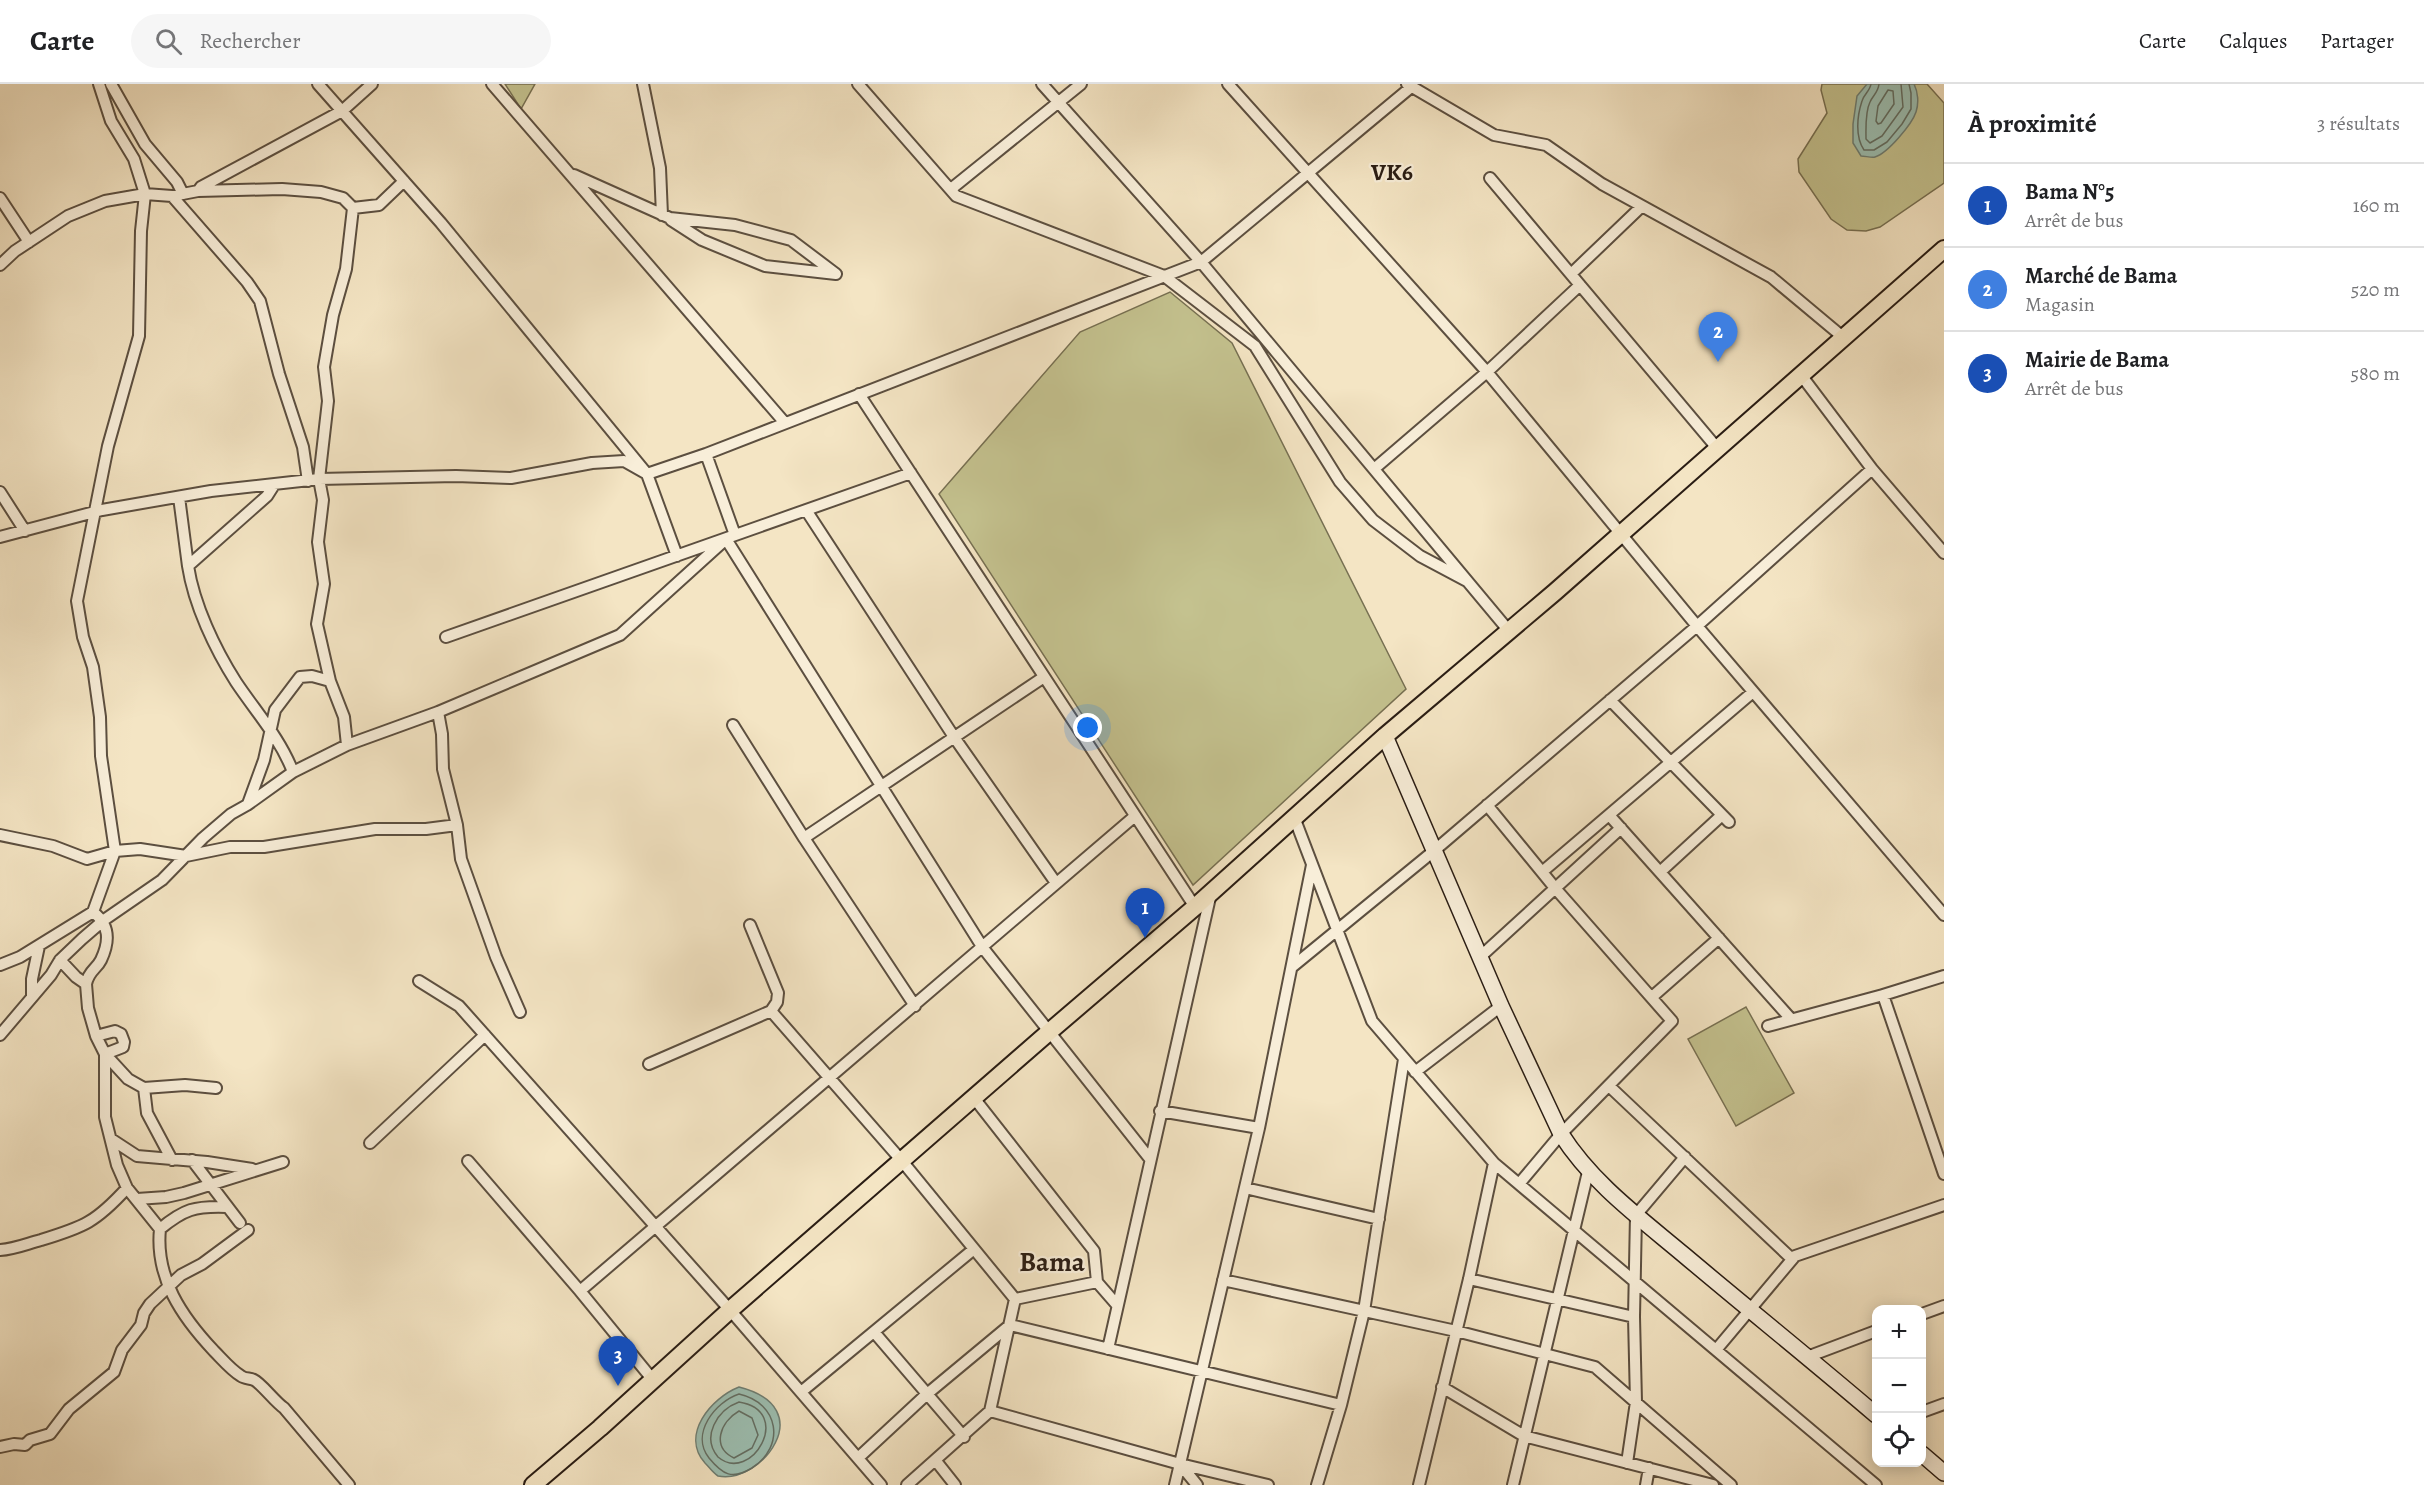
<!DOCTYPE html>
<html lang="fr">
<meta charset="utf-8">
<style>
:root{--surface:#fff;--page:#f6f6f6;--text:#202124;--muted:#757577;--line:#e0e0e0;--accent:#2563eb}
body{margin:0;font-family:Alegreya,serif;background:var(--page);color:var(--text)}
.controls{position:absolute;right:18px;bottom:18px;display:grid;overflow:hidden;border-radius:12px;box-shadow:0 3px 15px #0003}
.controls button{width:54px;height:54px;display:grid;place-items:center;padding:0;border:0;border-bottom:2px solid var(--line);background:var(--surface);color:var(--text);font:30px sans-serif}
.you{position:absolute;left:1088px;top:644px;width:21px;height:21px;margin:-15px;border:4px solid #fff;border-radius:50%;background:#1a73e8;box-shadow:0 0 0 9px #1a73e833}
.badge{display:grid;place-items:center;width:39px;height:39px;border-radius:50%;background:var(--accent);color:#fff;font-size:20px;font-weight:700}
.pin{position:absolute;translate:-50% -50px;filter:drop-shadow(0 2px 3px #0008)}
.pin::after{content:'';position:absolute;top:32px;width:21px;height:18px;background:inherit;clip-path:polygon(0 0,100% 0,50% 100%)}
.list{margin:0;padding:0;list-style:none}
h2{display:flex;justify-content:space-between;align-items:center;height:78px;margin:0;padding:0 24px;font-size:26px}
h2 small{font-size:20px;font-weight:400;color:var(--muted)}
.list li{display:grid;grid-template-columns:39px 1fr auto;gap:18px;align-items:center;box-sizing:border-box;height:84px;padding:0 24px;border-top:2px solid var(--line)}
.list b{display:block;font-size:22px;white-space:nowrap}
.list p{margin:0;font-size:20px;white-space:nowrap;color:var(--muted)}
.list em{font-size:20px;font-style:normal;color:var(--muted)}
.icon{flex:none;width:33px;height:33px;fill:none;stroke:currentColor;stroke-width:2;stroke-linecap:round;stroke-linejoin:round}
.map{position:relative;flex:none;width:1944px;height:1401px;overflow:hidden}
header{display:flex;align-items:center;gap:36px;box-sizing:border-box;height:84px;padding:0 30px;background:var(--surface);border-bottom:2px solid var(--line)}
header strong{font-size:28px}
nav{display:flex;gap:33px;margin-inline-start:auto;font-size:21px}
.search{width:420px;height:54px;background:var(--page);display:flex;align-items:center;gap:15px;box-sizing:border-box;padding:0 21px;border-radius:33px;color:var(--muted);font-size:22px}
main{display:flex}
aside{flex:1;background:var(--surface)}
.map>svg:first-child{display:block}
</style>
<header>
<strong>Carte</strong>
<div class="search"><svg class="icon" aria-label="search" viewBox="0 0 24 24"><circle cx="10" cy="10" r="6"/><path d="M15 15l6 6"/></svg>Rechercher</div>
<nav><a>Carte</a><a>Calques</a><a>Partager</a></nav>
</header>
<main>
<div class="map">
<svg width="1944" height="1401" viewBox="0 0 1944 1401">
<rect width="100%" height="100%" fill="#f4e5c4"/>
<filter id="stains"><feTurbulence type="fractalNoise" baseFrequency=".00333" numOctaves="4"/><feColorMatrix values="0 0 0 0 .2 0 0 0 0 .09 0 0 0 0 .02 0 0 0 .5 -.17"/></filter>
<radialGradient id="worn" r=".72"><stop offset=".6" stop-color="#630" stop-opacity="0"/><stop offset="1" stop-color="#630" stop-opacity=".3"/></radialGradient>
<!-- green -->
<path fill="#c4c28f" stroke="#777052" stroke-width="1.5" d="M505 0H535L521 25Z
M1822 0H1927L1944 19V99L1880 143 1866 147 1847 146 1831 135 1799 88 1798 75 1827 29 1821 6Z
M1170 208 1232 259 1406 605 1193 801 939 410 1080 248Z
M1746 923 1794 1009 1736 1042 1688 955Z"/>
<!-- water -->
<path fill="#9cbfb2" stroke="#6e7e73" stroke-width="1.5" d="M1867 0H1914C1918 8 1919 19 1916 28 1912 40 1888 69 1875 73 1872 74 1865 72 1861 72L1853 59V40L1857 12Z
M739 1303C822 1324 760 1401 718 1392 713 1389 709 1383 705 1379 680 1351 711 1314 739 1303Z"/>
<g fill="none" stroke-linecap="round" stroke-linejoin="round">
<!-- shore -->
<path stroke="#636e63" stroke-width="1.5" d="M1871 0C1870 7 1864 10 1862 17 1857 32 1855 53 1864 66H1874L1887 58 1902 40 1911 25V9L1909 0
M1879 0C1878 9 1873 11 1870 18 1865 28 1866 44 1866 55L1870 59 1882 52 1903 23 1901 0
M1888 6 1893 7 1894 20 1881 39 1878 40 1876 37 1878 22Z
M739 1310C779 1319 786 1362 752 1384 732 1396 723 1391 709 1374 690 1350 715 1318 739 1310Z
M739 1318C795 1327 751 1401 718 1373 701 1353 717 1326 739 1318Z
M739 1327 752 1334 758 1351 752 1364 734 1374C711 1363 720 1338 739 1327Z"/>
<!-- street casing -->
<g stroke="#5c4f40" stroke-width="14">
<path id="street" d="M111 0 145 60 177 98 183 110
M318 0 441 139 647 390 677 472
M492 0 785 339
M643 0 660 84 662 131
M858 0 956 112 1164 192 1255 262 1340 398 1373 436 1420 472 1467 497
M1042 0 1201 178 1509 547
M1228 0 1487 288 1697 542 1944 831
M1407 0 1494 51 1546 61 1602 100 1771 193 1844 254
M574 91 670 134 735 141 791 156 836 190
M1490 94 1717 364
M951 105 1081 0
M198 107 201 103 342 27 372 0
M172 112 247 198 260 217 279 290 303 363 308 397
M0 114 29 158
M353 124 379 121 404 97
M671 136 702 156 765 182 836 190
M0 181 15 167 68 132 105 117 145 110 172 112 198 107 282 105 321 108 343 114 353 124 346 185 333 231 324 283 328 317 319 395 323 416 318 458 324 500 317 540 330 597 344 633 347 661
M1571 190 1642 122
M1801 291 1872 385 1944 469
M859 310 1195 823
M706 370 735 451
M1374 385 1487 288 1580 201
M274 401 267 412 188 482C194 521 215 565 236 598 256 628 280 654 293 688
M0 408 25 447
M179 413 188 482
M806 426 954 653 1056 799
M0 453 102 426 211 407 319 395 456 392 511 394 592 379 624 377 647 390 706 370 1201 178 1410 4
M446 553 911 389
M1610 616 1729 738
M438 628 442 650 443 685 457 741 461 775 496 873 520 928
M733 641 804 754 915 922
M248 720 264 676 275 626 300 593 312 592 330 597
M1487 721 1555 804 1672 937 1561 1050 1519 1100
M1609 731 1791 935
M1294 733 1372 937 1494 1079 1876 1401
M0 751 53 762 87 775 115 767 140 765 186 772 230 763H264L375 745H426L457 741
M804 754 1044 593
M1542 788 1753 608
M1660 788 1722 731
M1480 873 1621 744
M60 876 76 893 86 900 88 924 96 952 105 970V1033L117 1081 127 1104
M0 881 20 873 93 828
M1292 883 1435 766 1697 542 1872 385
M419 897 459 922 730 1226 881 1401
M86 900C89 886 96 886 101 876 110 857 110 841 93 828L115 767 101 672 100 633 93 583 83 553 77 517 108 362 139 252 141 147 145 110 134 75 111 37 99 0
M1883 911 1944 1090
M32 913V895L39 862
M1652 913 1719 854
M771 927 902 1077 1015 1215
M1768 942 1883 911 1944 892
M0 951 51 891 60 876 82 855 104 836 162 796 203 754 231 730 247 721 293 688 347 661 438 628 620 551 726 455 983 864 1150 1075
M96 952 115 947 121 950 124 958 123 963 105 970
M105 970 128 995 144 1004 147 1029 172 1076
M649 980 771 927 777 918 778 909 750 841
M1415 988 1501 922
M1609 1002 1792 1175
M144 1004 185 1001 216 1004
M974 1014 1094 1167 1097 1198 1117 1221
M1160 1027 1259 1044
M111 1055 137 1072 207 1078 252 1085
M370 1059 485 951
M192 1076 240 1139
M468 1077 580 1207 653 1296
M1245 1104 1379 1135
M137 1115 166 1113 184 1109 283 1078
M160 1145C155 1194 182 1233 214 1267 222 1275 231 1286 241 1292 245 1295 250 1294 254 1296 261 1299 275 1318 284 1324L349 1401
M0 1166C15 1165 26 1160 41 1156 84 1143 96 1138 127 1104L160 1145C184 1125 195 1122 226 1123
M1469 1195 1634 1233
M1223 1196 1456 1247 1595 1283 1731 1401
M580 1207 1135 732
M1015 1215 1097 1198
M1922 1230 1944 1222
M874 1248 964 1353
M1108 1265 1211 809
M1716 1266 1795 1172 1944 1121
M1807 1273 1876 1247
M1442 1303 1524 1352 1713 1401
M801 1308 974 1165
M990 1327 1180 1380 1268 1401
M1922 1328 1944 1320
M0 1363 14 1360 25 1361 30 1356 50 1350 69 1325 114 1288 122 1266 141 1241 144 1229 150 1220 181 1191 202 1180 248 1146
M858 1374 927 1310 1010 1241 1341 1321
M936 1377 955 1401
M1627 1379 1636 1318 1634 1233 1636 1131 1685 1073
M1180 1380 1197 1401
M907 1401 990 1327 1015 1215
M1175 1401 1259 1044 1312 781
M1317 1401 1341 1321 1364 1227 1404 975
M1419 1401 1469 1195 1494 1079
M1513 1401 1588 1088
M1646 1401 1649 1384"/>
</g>
<!-- secondary casing -->
<g stroke="#2a1d14" stroke-width="18">
<path id="secondary" d="M1385 652 1501 922 1561 1050C1592 1099 1640 1134 1684 1171 1748 1225 1813 1277 1876 1331
M1922 1370 1944 1389"/>
</g>
<!-- primary casing -->
<g stroke="#2a1d14" stroke-width="20">
<path id="primary" d="M533 1401 600 1344 730 1226 1049 948 1195 823 1385 652 1555 508 1944 165"/>
</g>
<!-- street -->
<use href="#street" stroke="#f8eed9" stroke-width="10"/>
<!-- secondary -->
<use href="#secondary" stroke="#f8eed9" stroke-width="15"/>
<!-- primary -->
<use href="#primary" stroke="#f4e5c4" stroke-width="16"/>
</g>
<g text-anchor="middle" stroke-width="4.5" stroke-linejoin="round" paint-order="stroke">
<!-- quarter labels -->
<g font-size="24" font-weight="bold" fill="#2a1d14" stroke="#f8eed9">
<text x="1392" y="96">VK6</text>
</g>
<!-- district labels -->
<g font-size="27" font-weight="bold" fill="#2a1d14" stroke="#f8eed9">
<text x="1052" y="1187">Bama</text>
</g>
</g>
<rect width="100%" height="100%" filter="url(#stains)"/>
<rect width="100%" height="100%" fill="url(#worn)"/>
</svg>
<div class="controls">
<button>+</button>
<button>−</button>
<button><svg class="icon" aria-label="locate" viewBox="0 0 24 24"><circle cx="12" cy="12" r="6"/><path d="M12 2v4M12 18v4M2 12h4M18 12h4"/></svg></button>
</div>
<div class="you"></div>
<div class="pin badge" style="left:1145px;top:854px;background:#1a4fb4">1</div>
<div class="pin badge" style="left:1718px;top:278px;background:#3f7fe0">2</div>
<div class="pin badge" style="left:618px;top:1302px;background:#1a4fb4">3</div>
</div>
<aside>
<h2>À proximité<small>3 résultats</small></h2>
<ul class="list">
<li><span class="badge" style="background:#1a4fb4">1</span><div><b>Bama N°5</b><p>Arrêt de bus</p></div><em>160 m</em></li>
<li><span class="badge" style="background:#3f7fe0">2</span><div><b>Marché de Bama</b><p>Magasin</p></div><em>520 m</em></li>
<li><span class="badge" style="background:#1a4fb4">3</span><div><b>Mairie de Bama</b><p>Arrêt de bus</p></div><em>580 m</em></li>
</ul>
</aside>
</main>
